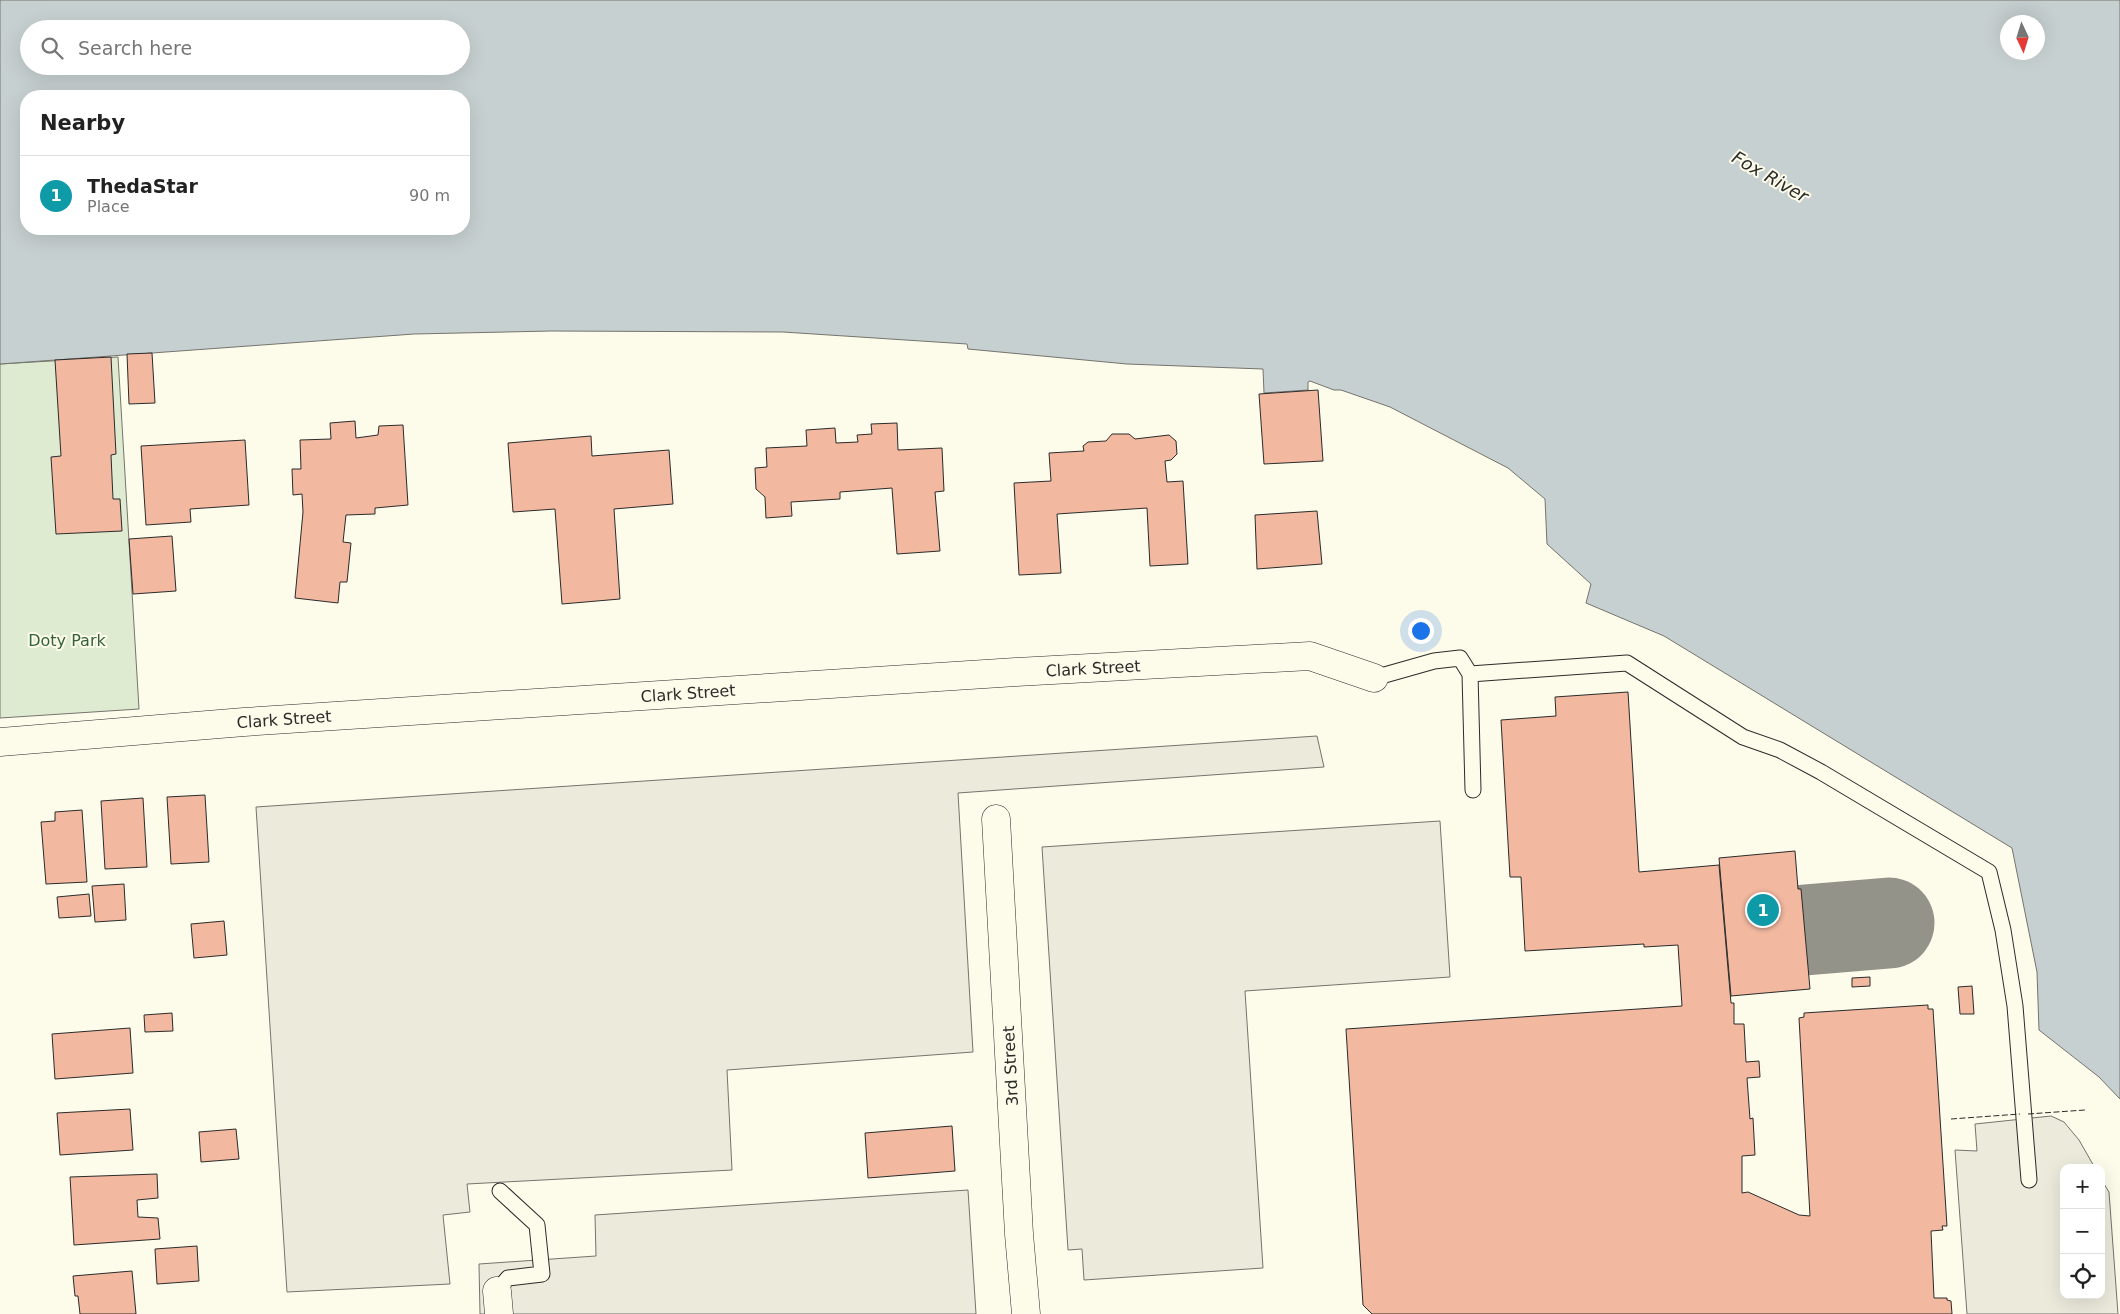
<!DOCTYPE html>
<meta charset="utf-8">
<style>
:root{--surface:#fff;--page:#f6f6f6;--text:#222;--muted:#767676;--line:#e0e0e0;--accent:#db2777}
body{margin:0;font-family:"DejaVu Sans",sans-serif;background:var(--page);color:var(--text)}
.controls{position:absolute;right:15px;bottom:15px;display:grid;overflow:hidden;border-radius:10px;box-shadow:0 5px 20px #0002}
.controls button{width:45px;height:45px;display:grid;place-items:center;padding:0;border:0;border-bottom:1px solid var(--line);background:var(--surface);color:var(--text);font:25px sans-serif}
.compass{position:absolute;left:2000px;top:15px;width:45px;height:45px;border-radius:50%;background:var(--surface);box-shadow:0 5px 20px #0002;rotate:176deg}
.you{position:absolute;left:1420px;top:630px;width:18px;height:18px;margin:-12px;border:4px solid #fff;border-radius:50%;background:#1a73e8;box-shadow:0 0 0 8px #1a73e833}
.badge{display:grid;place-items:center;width:32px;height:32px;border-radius:50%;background:var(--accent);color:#fff;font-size:16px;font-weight:700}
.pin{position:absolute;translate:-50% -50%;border:2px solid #fff;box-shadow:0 1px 5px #0006}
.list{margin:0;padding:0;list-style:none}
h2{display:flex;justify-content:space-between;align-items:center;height:65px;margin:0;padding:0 20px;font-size:21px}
h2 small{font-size:16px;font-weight:400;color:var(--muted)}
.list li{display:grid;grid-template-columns:32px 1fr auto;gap:15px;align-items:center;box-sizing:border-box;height:80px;padding:0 20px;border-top:1px solid var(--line)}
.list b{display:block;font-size:19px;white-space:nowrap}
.list p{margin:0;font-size:16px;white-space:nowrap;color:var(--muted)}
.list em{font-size:16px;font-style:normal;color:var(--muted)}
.icon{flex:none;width:28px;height:28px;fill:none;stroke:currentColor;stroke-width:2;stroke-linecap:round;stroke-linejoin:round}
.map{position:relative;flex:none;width:2120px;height:1314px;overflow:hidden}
.search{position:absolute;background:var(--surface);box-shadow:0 5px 20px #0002;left:20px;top:20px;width:450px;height:55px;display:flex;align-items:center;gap:12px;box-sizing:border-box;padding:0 18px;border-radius:28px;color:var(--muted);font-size:19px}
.panel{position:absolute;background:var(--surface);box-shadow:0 5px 20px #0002;left:20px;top:90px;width:450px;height:145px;border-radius:20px}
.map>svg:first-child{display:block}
</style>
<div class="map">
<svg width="2120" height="1314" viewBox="0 0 2120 1314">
<rect width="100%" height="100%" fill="#fdfbea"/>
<!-- green -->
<path fill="#deebd1" stroke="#74746e" d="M118 357 139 709 0 718V364Z"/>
<!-- parking -->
<path fill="#eceadb" stroke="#74746e" d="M1317 736 1324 767 958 793 973 1052 727 1070 732 1170 467 1184 470 1212 443 1215 450 1284 287 1292 256 807Z
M1440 821 1450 977 1245 991 1263 1268 1084 1280 1082 1249 1068 1250 1042 847Z
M2051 1116 2064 1122 2079 1140 2095 1168H2064V1295H2101V1179L2109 1192 2118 1314H1967L1955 1150 1977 1151 1975 1124Z
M968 1190 976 1314H480L479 1264 596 1256 595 1215Z"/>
<!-- water -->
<path fill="#c7d0d0" stroke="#74746e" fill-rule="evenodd" d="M0 0H2120V1099L2099 1077 2039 1030 2037 972 2012 848 1664 636 1586 603 1591 584 1547 544 1545 499 1508 468 1390 407 1341 390H1334L1310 381 1308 382V390L1264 393 1263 369 1127 364 968 349 967 344 783 332 551 331 414 334 0 364ZM2008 22H2038V52H2008ZM29 29H461V66H29ZM26 96H464V229H26Z"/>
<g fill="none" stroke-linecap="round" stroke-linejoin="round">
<!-- taxiway -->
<path stroke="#94938a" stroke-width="91" d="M1805 930 1889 923"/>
</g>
<!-- building -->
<path fill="#f2b8a0" stroke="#2b2b2b" d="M152 353 155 403 129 404 127 354Z
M111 357 116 454 111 455 113 499H120L122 531 56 534 51 457 61 456 55 360Z
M1318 390 1323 461 1264 464 1259 394Z
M355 421 356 438 378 435 379 426 403 425 408 505 375 508V514L346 515 343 542 351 543 347 582H340L338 603 295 598 303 512 302 494 293 495 292 469H301L300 440 331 439 330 423Z
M897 423 898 450 942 448 944 491 935 492 940 551 897 554 892 488 840 492V499L791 502 792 516 766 518 765 497 756 489 755 468 767 467 766 448 807 446 806 430 835 428 836 443 858 442 857 435 872 434 871 424Z
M1112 434H1129L1135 439 1169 435 1176 441 1177 454 1171 460 1165 461 1167 482 1183 481 1188 564 1150 566 1147 508 1057 514 1061 573 1019 575 1014 483 1051 481 1049 453 1084 451 1083 446 1088 442 1106 441Z
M591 436 592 456 669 450 673 504 614 509 620 599 562 604 555 509 513 512 508 443Z
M245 440 249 505 190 509 191 522 146 525 141 446Z
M1317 511 1322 564 1257 569 1255 515Z
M172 536 176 591 133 594 129 539Z
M1628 692 1639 872 1719 865 1731 1003H1734V1024H1744L1746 1062 1759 1061 1760 1077 1747 1078 1750 1119 1753 1118 1755 1155 1742 1156V1193L1748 1192 1799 1215 1810 1216 1799 1018 1804 1017V1013L1928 1005V1009H1933L1947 1226H1942L1943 1230 1931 1231 1934 1298H1947V1300L1951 1301 1952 1314H1372L1363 1305 1346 1029 1682 1006 1678 945 1644 947V944L1525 951 1521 877H1510L1501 720 1556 716 1555 697Z
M205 795 209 862 171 864 167 797Z
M143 798 147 867 105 869 101 801Z
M82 810 87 882 46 884 41 822 55 821V812Z
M1795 851 1798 889H1801L1810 989 1731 996 1719 858Z
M124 884 126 920 95 922 92 886Z
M89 894 91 916 59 918 57 897Z
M224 921 227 955 194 958 191 924Z
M1870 977V986L1852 987V978Z
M1972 986 1974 1014H1960L1958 987Z
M172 1013 173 1031 145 1032 144 1015Z
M130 1028 133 1073 55 1079 52 1034Z
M130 1109 133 1150 60 1155 57 1113Z
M952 1126 955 1171 868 1178 865 1133Z
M236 1129 239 1159 201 1162 199 1132Z
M157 1174 158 1198 137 1200 138 1217 158 1218 160 1239 74 1245 70 1177Z
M197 1246 199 1281 157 1284 155 1249Z
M132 1271 136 1314H80L78 1296H75L73 1276Z"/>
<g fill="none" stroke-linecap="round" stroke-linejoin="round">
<!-- service casing -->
<g stroke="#2b2b2b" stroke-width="17">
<path id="service" d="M1374 678 1434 661 1460 658 1470 674
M1473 790 1470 674 1627 663 1743 737 1780 750 1821 772 1989 872 2003 930 2015 1006 2029 1180
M497 1291 508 1278 542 1274 537 1225 500 1191"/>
</g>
<!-- minor casing -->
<g stroke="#2b2b2b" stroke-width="29">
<path id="minor" d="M0 742 244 722 457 708 1016 672 1310 656 1374 678
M996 819 1019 1234 1026 1314
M497 1291 499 1314"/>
</g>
<!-- service -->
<use href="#service" stroke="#fdfbea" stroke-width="15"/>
<!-- minor -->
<use href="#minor" stroke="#fdfbea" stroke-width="28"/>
<!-- fence -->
<path stroke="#2b2b2b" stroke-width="1" stroke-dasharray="6 2.5" stroke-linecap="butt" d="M2028 1114 2085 1110
M1951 1119 2020 1114"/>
</g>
<g text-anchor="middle" stroke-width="4" stroke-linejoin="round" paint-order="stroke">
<!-- park labels -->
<g font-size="16" fill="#34623c" stroke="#fdfbea">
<text x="67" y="646">Doty Park</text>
</g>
<!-- street labels -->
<g font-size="16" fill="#2b2b2b" stroke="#fdfbea">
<text transform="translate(1093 668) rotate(-3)" y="6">Clark Street</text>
<text transform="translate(688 693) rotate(-4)" y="6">Clark Street</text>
<text transform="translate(284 719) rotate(-4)" y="6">Clark Street</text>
<text transform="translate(1010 1066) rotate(-93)" y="6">3rd Street</text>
</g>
<!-- water labels -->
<g font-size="18" font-style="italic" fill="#2b2b2b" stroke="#fdfbea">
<text transform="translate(1770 177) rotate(30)" y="6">Fox River</text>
</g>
</g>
</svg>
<div class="controls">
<button>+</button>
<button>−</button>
<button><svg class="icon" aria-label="locate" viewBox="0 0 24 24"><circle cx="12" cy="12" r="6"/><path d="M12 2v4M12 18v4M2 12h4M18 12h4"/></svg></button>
</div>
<svg class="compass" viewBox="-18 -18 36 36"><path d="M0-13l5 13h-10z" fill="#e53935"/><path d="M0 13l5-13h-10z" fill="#767676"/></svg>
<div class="you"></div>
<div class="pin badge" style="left:1763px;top:910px;background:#0f9aa8">1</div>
<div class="search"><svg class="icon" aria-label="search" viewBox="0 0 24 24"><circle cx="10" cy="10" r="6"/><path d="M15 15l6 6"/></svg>Search here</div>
<section class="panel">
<h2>Nearby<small></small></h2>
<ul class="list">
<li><span class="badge" style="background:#0f9aa8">1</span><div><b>ThedaStar</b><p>Place</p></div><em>90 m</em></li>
</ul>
</section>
</div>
